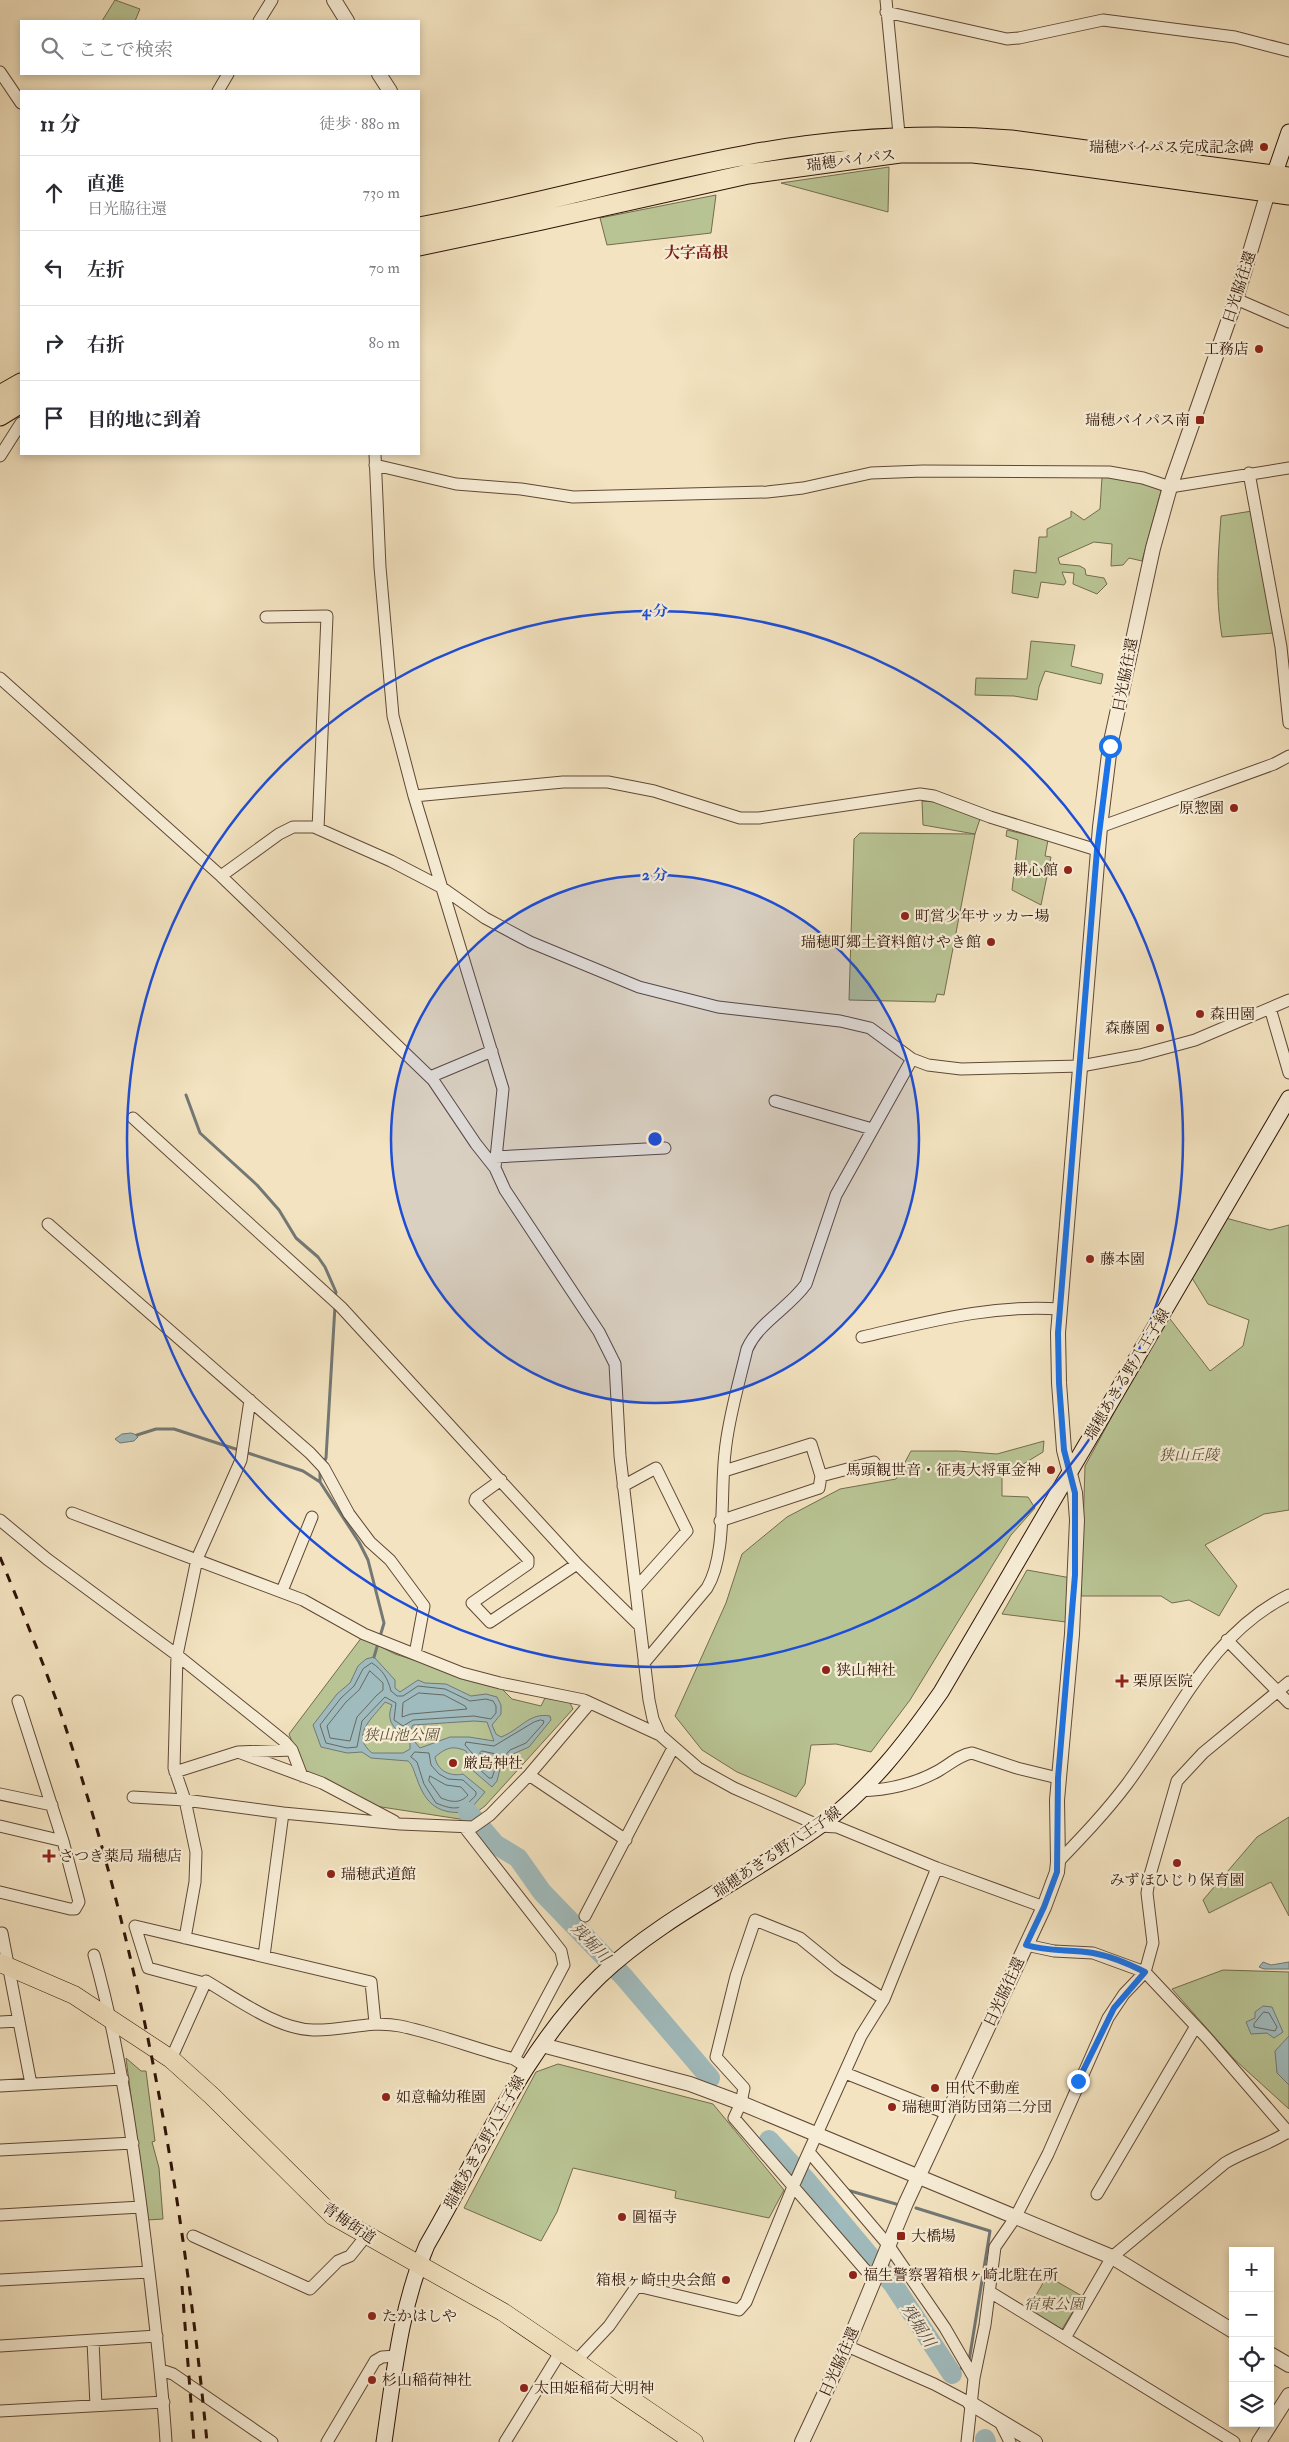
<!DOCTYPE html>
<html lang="ja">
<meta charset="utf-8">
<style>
:root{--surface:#fff;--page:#f2f2f3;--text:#2b2b33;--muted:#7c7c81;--line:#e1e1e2}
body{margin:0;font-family:"IM FELL Double Pica","Noto Serif JP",serif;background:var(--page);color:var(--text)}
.controls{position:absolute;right:15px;bottom:15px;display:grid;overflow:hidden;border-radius:0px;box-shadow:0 2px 8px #0003}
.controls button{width:45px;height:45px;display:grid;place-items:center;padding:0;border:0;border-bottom:1px solid var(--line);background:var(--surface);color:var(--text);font:25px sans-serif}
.stop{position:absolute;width:15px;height:15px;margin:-11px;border:4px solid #1a73e8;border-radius:50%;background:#fff}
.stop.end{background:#1a73e8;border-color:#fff;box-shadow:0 1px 5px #0008}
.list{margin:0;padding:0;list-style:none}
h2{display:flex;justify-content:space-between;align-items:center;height:65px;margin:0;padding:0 20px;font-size:21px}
h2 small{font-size:16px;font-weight:400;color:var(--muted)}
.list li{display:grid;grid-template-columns:32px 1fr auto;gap:15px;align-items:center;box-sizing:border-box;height:75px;padding:0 20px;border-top:1px solid var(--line)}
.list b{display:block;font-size:19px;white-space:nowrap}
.list p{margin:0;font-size:16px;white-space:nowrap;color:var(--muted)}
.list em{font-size:16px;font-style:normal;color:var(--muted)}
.icon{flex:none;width:28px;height:28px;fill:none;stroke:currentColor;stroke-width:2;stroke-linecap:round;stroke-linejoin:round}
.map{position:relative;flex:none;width:1289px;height:2442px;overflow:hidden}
.search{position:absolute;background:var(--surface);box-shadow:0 2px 8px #0003;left:20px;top:20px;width:400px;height:55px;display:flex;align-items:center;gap:12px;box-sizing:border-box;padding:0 18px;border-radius:0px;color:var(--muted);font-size:19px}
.panel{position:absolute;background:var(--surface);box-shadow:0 2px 8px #0003;left:20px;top:90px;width:400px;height:365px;border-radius:0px}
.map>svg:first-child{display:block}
</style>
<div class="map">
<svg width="1289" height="2442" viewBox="0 0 1289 2442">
<rect width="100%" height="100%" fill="#f3e3c0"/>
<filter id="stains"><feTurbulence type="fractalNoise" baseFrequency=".004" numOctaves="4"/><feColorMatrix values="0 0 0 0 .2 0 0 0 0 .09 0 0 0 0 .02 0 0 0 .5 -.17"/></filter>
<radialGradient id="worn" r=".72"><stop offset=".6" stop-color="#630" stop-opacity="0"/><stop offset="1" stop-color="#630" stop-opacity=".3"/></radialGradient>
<!-- green -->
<path fill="#b9c494" stroke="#746c4e" d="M115 0 140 9 135 21H102Z
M889 167 888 212 781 183Z
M716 195 711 233 607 245 600 218Z
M1102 477 1127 478 1157 485 1161 491 1142 561 1129 558 1123 565 1111 566 1112 544 1094 542 1058 558 1060 564 1080 566 1085 569 1086 575 1104 578 1107 584 1097 594 1073 584 1074 573 1062 572 1066 582 1064 585 1041 582 1038 598 1012 593 1014 570 1036 573 1039 537H1047V529L1071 517V511L1084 520 1100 509Z
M1252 511 1274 633 1222 637C1215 596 1218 557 1221 516Z
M1031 641 1075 645 1071 666 1103 674 1101 684 1045 671 1039 687 1037 700 1014 696 975 695 976 678 1027 679Z
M922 801 940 802 980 819 975 834 923 825Z
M1007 830 1048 840 1045 856 1051 857 1041 905 1012 890 1018 840 1006 836Z
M860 833 975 834 944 995 937 994 935 1002 849 1000 854 839Z
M1222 1217 1270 1230 1289 1225V1510L1264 1514 1205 1545 1237 1586 1219 1616 1189 1600 1172 1603 1161 1596H1081L1085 1466 1167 1315 1210 1371 1243 1346 1249 1320 1208 1304 1189 1273Z
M1044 1441 1043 1452 1002 1477V1496L1028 1497 1035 1508 1011 1535 910 1700 871 1752 836 1744 811 1745 805 1784 796 1797 737 1772 702 1750 675 1716 726 1603 742 1554 787 1517 840 1489 896 1479 911 1451H957L997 1454Z
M1027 1570 1071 1578 1066 1622 1002 1614Z
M362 1637 395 1654 501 1688 512 1699 541 1706 545 1698 569 1701 573 1709 485 1806 466 1820 375 1806 303 1769 289 1734Z
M1289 1817V1916L1271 1882 1209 1913 1203 1900 1257 1837Z
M1223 1970 1289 1972V2109L1234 2059 1172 1989Z
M126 2058 141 2071H146L155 2141 152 2142 159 2168 163 2219 147 2220Z
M558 2064 713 2104 784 2190 769 2218 675 2198 676 2191 573 2168 557 2212 541 2241 464 2208 536 2072Z
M1047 2276 1082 2296 1061 2331 1027 2311Z"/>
<!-- water -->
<path fill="#a0bbbd" stroke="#737875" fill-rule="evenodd" d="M131 1433 137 1435 138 1437 134 1441 120 1443 115 1439 122 1434Z
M374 1657 395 1680V1688L400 1692 418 1680 425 1683 446 1684 471 1696 486 1694 497 1697 501 1705V1714L492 1725 496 1734 501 1737C520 1730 529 1712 550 1716L551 1720 529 1747 513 1754 500 1769 497 1781 492 1787 470 1768 471 1763 466 1751C452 1745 446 1748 435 1757 437 1771 451 1777 463 1774L485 1792 468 1812C439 1815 426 1805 417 1779 414 1772 413 1765 408 1761L371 1758 362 1752 347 1753 321 1747 313 1725 337 1694 350 1683 358 1666 366 1659ZM385 1702 392 1705C384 1725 399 1730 410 1743V1749L403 1753H372C350 1735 372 1719 385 1702ZM474 1721 487 1722 494 1741 469 1737H450L420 1748 409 1735 413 1725Z
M1263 1962 1271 1965 1289 1962V1969H1264L1259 1967Z
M1263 2006 1272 2007 1283 2032 1274 2038 1267 2033 1251 2034 1246 2022 1255 2018V2012Z
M1289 2036V2085L1277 2073 1275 2051Z"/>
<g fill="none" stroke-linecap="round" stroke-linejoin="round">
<!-- shore -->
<path stroke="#686862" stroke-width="1" d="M372 1663C383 1670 388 1679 391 1691L397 1696H403L418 1686 445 1689 470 1701 486 1699 493 1701 496 1706V1713L491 1719 474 1716 413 1720 403 1726 394 1720 396 1703 385 1697 362 1721 357 1747 347 1748 326 1743 320 1725 341 1698 354 1686 363 1669Z
M370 1671 383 1683V1690L377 1695 357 1717 350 1741 330 1738 327 1726 346 1702 359 1690Z
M419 1693 444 1695 465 1706 467 1709 411 1714 402 1717 403 1703Z
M541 1720 544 1721 543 1724 526 1743 510 1750 496 1766 492 1778H489L476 1766 473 1754 465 1745 466 1742 494 1746 534 1722Z
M482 1751 496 1754 488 1767 482 1763 480 1753Z
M415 1752 429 1753 431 1765 439 1774 448 1779 463 1780 476 1792V1795C463 1810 455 1811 436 1803L424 1784 417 1762 411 1757Z
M430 1776 446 1785 461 1787 468 1795C460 1804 451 1802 441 1798L429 1781Z
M1264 2012 1269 2013 1277 2027 1275 2031 1254 2027V2024Z"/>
<!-- stream -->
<path stroke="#737875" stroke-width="3" d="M186 1095 200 1133 257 1185 279 1210 296 1238 318 1257 325 1267 336 1292 335 1297
M137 1435 156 1429H174L303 1471 320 1482
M323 1464 326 1458 335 1306
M320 1469V1482L359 1542 368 1560 384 1623 374 1657
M847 2190 896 2204
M916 2208 990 2231 969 2361
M952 2374 963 2367"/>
<!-- river -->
<path stroke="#a0bbbd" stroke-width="20" d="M468 1812 495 1844 518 1858 542 1892 624 1977 710 2078
M769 2140 806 2180 893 2284 952 2374
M985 2439 986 2442"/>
<!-- minor casing -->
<g stroke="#604836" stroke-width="13">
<path id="minor" d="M886 0 900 144
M886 12 1007 39 1019 38 1103 20 1235 37 1289 51
M259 21 272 0
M0 72 21 103
M218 91 228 74
M1236 299 1289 322
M375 454 380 567 393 716 414 796 503 1089 495 1168
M0 456 21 423
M375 465 456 484 521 489 573 497 767 492 803 488 871 473 923 471 1109 472 1143 478 1170 487 1289 468
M1249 473 1281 647 1289 723
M266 617 327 616 318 829
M0 678 221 876 433 1080 476 1144 495 1168 505 1190 599 1332 615 1364 620 1456 640 1626 649 1700 653 1719 660 1735 698 1768 734 1788 820 1826 837 1827 937 1868 1044 1907
M414 796 563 782H608L654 791 740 818H759L920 794 934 796 990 817 1097 850
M1100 827 1274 764 1289 756
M221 876 279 834 293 827H314L391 861 441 887 485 918 530 942 639 987 718 1007 840 1021 870 1028 912 1059 928 1065 961 1069 1081 1066 1140 1055 1195 1040 1289 1000
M1270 1008 1289 1073
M430 1077 492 1051
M775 1101 872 1129
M133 1118 341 1307 577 1564 640 1626
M495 1157 665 1148
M48 1224 310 1453 324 1468 349 1514 370 1542 390 1560 424 1606 415 1654
M862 1337C928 1322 992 1304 1060 1309
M724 1471 811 1444 821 1476
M501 1480 476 1498 475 1501 528 1559V1564L472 1603 490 1622 577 1564
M623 1486 656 1468 687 1531 636 1588
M72 1513 303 1600 364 1634 462 1673 500 1683 584 1700 660 1735
M0 1520 47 1559 177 1655 284 1741 292 1750 302 1776
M720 1521 819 1488 821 1476 874 1462
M282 1591 312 1517
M1227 1640 1289 1703
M644 1663 707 1588C727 1555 720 1493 725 1453 728 1419 739 1383 747 1349 759 1322 789 1308 806 1284L836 1195 912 1059
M238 1752 322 1783 394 1821
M175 1772 238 1752 292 1750
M529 1775 626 1840
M860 1791C888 1790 913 1785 938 1771 949 1765 959 1755 972 1753L1017 1768 1058 1778
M0 1794 52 1805
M133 1797 185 1800 283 1813
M0 1826 63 1841
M465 1828 561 1951 564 1965 514 2059
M1058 1862C1082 1837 1106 1812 1127 1784 1177 1717 1209 1634 1289 1595
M0 1892 70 1909H75L79 1902 63 1841 18 1701
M585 1916 673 1748
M2 1933 31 2084
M185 1938 195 1882 196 1852 185 1800 174 1768 177 1655 197 1559 241 1460 250 1400
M1026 1945 1054 1951 1093 1953 1145 1972 1207 2038 1289 2133
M94 1955C120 2048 133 2142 145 2238 153 2306 162 2374 166 2442
M264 1956 283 1813 400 1824 473 1827 490 1815 529 1775 590 1703
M204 1983 148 1968 135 1926 371 1982 375 2023
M0 2022 19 2021
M171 2059 206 1981C237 1999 277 2029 313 2030 343 2031 370 2020 400 2026 438 2034 476 2049 514 2059L525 2066
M845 2073 948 2114
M0 2086 123 2079
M0 2150 133 2143
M809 2152 889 2246 945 2328 974 2378
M1097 2194 1196 2026
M0 2215 141 2207
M193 2236 310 2289 338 2261 350 2256 366 2236
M0 2280 149 2272
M874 2280 734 2118 741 2103 744 2088 716 2057 736 1976 755 1920 800 1938 838 1969 884 1999
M990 2292 1234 2442
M1065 2338 1112 2257 1225 2163C1245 2151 1268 2145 1288 2132
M93 2341 96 2406
M0 2346 157 2336
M847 2346 934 2384 970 2403
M576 2361 609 2326 637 2286 739 2310 746 2302 792 2189 861 2036 884 1999 937 1868
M161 2370 173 2374 272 2442
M0 2411 164 2402
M1000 2422 1010 2442
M327 2442 375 2361 382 2357 396 2356
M505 2442 561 2351
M967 2442 974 2378 985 2325 995 2247 1015 2218 1048 2154 1108 2018 1124 1994 1145 1972 1153 1943 1147 1893 1150 1875 1177 1781 1203 1753 1289 1682"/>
</g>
<!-- tertiary casing -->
<g stroke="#604836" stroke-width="16">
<path id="tertiary" d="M334 0 347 21
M379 74 390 91
M542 2045 690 2084 741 2103 1112 2257 1233 2331
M1270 2354 1289 2365
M970 2403 1035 2442
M802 2442 847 2346 906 2203 1044 1907 1057 1872 1058 1862 1057 1800 1072 1634 1077 1520 1075 1493 1064 1450 1059 1383 1058 1333 1100 827 1110 746 1153 548 1170 487 1236 299 1268 192
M1259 2442 1289 2395"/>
</g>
<!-- secondary casing -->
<g stroke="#2f1408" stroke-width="17">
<path id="secondary" d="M1271 184 1289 132
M384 2442C394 2375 400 2308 427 2245 481 2153 522 2051 600 1976 662 1917 750 1877 820 1826 870 1789 906 1742 941 1692L1289 1098"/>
</g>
<!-- primary casing -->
<g stroke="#2f1408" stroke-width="19">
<path id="primary" d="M0 1963 74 1995 171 2059 212 2096 333 2216 503 2312 694 2442"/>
</g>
<!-- trunk casing -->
<g stroke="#2f1408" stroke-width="21">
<path id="trunk" d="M419 227C529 207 637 175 747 155 834 139 923 133 1011 140L1289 177
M419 246 542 220 748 174 900 153H973L1035 160 1289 195
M0 395 21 383
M0 416 21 403"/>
</g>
<!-- minor -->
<use href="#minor" stroke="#f7edd6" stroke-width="11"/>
<!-- tertiary -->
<use href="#tertiary" stroke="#f7edd6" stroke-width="14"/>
<!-- secondary -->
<use href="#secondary" stroke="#f7edd6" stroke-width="15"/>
<!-- primary -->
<use href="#primary" stroke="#f3e3c0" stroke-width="18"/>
<!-- trunk -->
<use href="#trunk" stroke="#f3e3c0" stroke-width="19"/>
<!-- rail -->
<path stroke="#2f1408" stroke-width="3" stroke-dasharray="9 9" stroke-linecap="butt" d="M0 1557C25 1618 50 1678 70 1741 144 1968 184 2205 207 2442
M182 2286 194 2442"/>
</g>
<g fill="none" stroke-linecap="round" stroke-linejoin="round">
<!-- route -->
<path stroke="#1a73e8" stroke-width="6" d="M1078 2081 1114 2008 1145 1972C1129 1964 1110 1956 1093 1953 1070 1949 1048 1952 1026 1945L1044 1907 1057 1872 1058 1778 1075 1575V1493L1064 1450 1059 1383 1058 1333 1097 850 1110 746"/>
</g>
<!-- distance rings -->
<circle cx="655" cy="1139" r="264" fill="#1d4ed8" fill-opacity=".12"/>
<g fill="none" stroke="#1d4ed8" stroke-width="2.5">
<circle cx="655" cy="1139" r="264"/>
<circle cx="655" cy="1139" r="528"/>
</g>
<!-- markers -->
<g fill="#8f2418" stroke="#f7edd6" stroke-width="2">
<circle cx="1264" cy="147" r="5"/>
<circle cx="1259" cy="349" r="5"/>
<rect x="1195" y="415" width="10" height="10" rx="2.5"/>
<circle cx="1234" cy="808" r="5"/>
<circle cx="1068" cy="870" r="5"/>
<circle cx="905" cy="916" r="5"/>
<circle cx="991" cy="942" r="5"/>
<circle cx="1200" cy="1014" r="5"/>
<circle cx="1160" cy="1028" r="5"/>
<circle cx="1090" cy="1259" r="5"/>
<circle cx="1051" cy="1470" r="5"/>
<circle cx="826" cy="1670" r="5"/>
<path d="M1119.5 1673.5h5v5h5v5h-5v5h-5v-5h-5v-5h5z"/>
<circle cx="453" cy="1763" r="5"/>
<path d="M46.5 1848.5h5v5h5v5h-5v5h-5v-5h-5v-5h5z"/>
<circle cx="1177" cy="1863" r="5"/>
<circle cx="331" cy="1874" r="5"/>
<circle cx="935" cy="2088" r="5"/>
<circle cx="386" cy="2097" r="5"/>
<circle cx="892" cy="2107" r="5"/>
<circle cx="622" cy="2217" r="5"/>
<rect x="896" y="2231" width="10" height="10" rx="2.5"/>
<circle cx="853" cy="2275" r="5"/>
<circle cx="726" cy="2280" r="5"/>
<circle cx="372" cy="2316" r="5"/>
<circle cx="372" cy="2380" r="5"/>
<circle cx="524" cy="2388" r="5"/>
</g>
<g text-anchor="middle" stroke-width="4.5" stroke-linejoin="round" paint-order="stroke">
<!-- poi labels -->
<g font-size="15" fill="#2f1408" stroke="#f7edd6" text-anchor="start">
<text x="1254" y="152" text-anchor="end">瑞穂バイパス完成記念碑</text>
<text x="1249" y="354" text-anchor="end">工務店</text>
<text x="1190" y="425" text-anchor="end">瑞穂バイパス南</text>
<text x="1224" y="813" text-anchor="end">原惣園</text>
<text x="1058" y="875" text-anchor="end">耕心館</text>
<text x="915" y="921">町営少年サッカー場</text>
<text x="981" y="947" text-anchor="end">瑞穂町郷土資料館けやき館</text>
<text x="1210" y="1019">森田園</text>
<text x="1150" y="1033" text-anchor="end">森藤園</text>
<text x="1100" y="1264">藤本園</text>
<text x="1041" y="1475" text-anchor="end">馬頭観世音・征夷大将軍金神</text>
<text x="836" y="1675">狭山神社</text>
<text x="1133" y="1686">栗原医院</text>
<text x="463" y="1768">厳島神社</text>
<text x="59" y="1861">さつき薬局 瑞穂店</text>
<text x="341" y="1879">瑞穂武道館</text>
<text x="1177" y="1885" text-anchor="middle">みずほひじり保育園</text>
<text x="945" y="2093">田代不動産</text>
<text x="396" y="2102">如意輪幼稚園</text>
<text x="902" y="2112">瑞穂町消防団第二分団</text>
<text x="632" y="2222">圓福寺</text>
<text x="911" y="2241">大橋場</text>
<text x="863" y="2280">福生警察署箱根ヶ崎北駐在所</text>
<text x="716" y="2285" text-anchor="end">箱根ヶ崎中央会館</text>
<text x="382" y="2321">たかはしや</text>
<text x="382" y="2385">杉山稲荷神社</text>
<text x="534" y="2393">太田姫稲荷大明神</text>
</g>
<!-- street labels -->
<g font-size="15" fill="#2f1408" stroke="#f7edd6">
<text transform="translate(851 160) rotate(-7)" y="5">瑞穂バイパス</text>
<text transform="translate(1239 287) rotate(-72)" y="5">日光脇往還</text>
<text transform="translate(1125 675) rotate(-79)" y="5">日光脇往還</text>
<text transform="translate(1127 1374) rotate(-59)" y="5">瑞穂あきる野八王子線</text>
<text transform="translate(777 1852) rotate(-34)" y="5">瑞穂あきる野八王子線</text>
<text transform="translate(1004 1992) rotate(-65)" y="5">日光脇往還</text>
<text transform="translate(484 2142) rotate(-61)" y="5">瑞穂あきる野八王子線</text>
<text transform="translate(349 2223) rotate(34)" y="5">青梅街道</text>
<text transform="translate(839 2362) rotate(-66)" y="5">日光脇往還</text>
</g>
<!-- park labels -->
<g font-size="15" font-style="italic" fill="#5f5239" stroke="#f7edd6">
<text x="1189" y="1460">狭山丘陵</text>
<text x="401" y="1740">狭山池公園</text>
<text x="1054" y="2309">宿東公園</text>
</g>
<!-- neighbourhood labels -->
<g font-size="16" font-weight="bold" fill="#7a1f14" stroke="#f7edd6">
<text x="696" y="258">大字高根</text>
</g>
<!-- water labels -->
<g font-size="16" font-style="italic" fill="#574e47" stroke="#f7edd6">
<text transform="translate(591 1942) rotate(46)" y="6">残堀川</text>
<text transform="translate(919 2325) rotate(57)" y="6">残堀川</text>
</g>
</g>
<circle cx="655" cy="1139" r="8" fill="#1d4ed8" stroke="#f7edd6" stroke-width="2.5"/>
<g font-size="15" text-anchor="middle" font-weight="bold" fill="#1d4ed8" stroke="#f7edd6" stroke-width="4.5" stroke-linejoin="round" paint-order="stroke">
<text x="655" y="616">4 分</text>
<text x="655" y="880">2 分</text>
</g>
<rect width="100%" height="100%" filter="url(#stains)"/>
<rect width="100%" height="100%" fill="url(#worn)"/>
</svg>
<div class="controls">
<button>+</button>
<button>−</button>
<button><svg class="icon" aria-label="locate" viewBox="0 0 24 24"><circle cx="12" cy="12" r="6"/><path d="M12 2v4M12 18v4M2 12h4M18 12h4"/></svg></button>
<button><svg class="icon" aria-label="layers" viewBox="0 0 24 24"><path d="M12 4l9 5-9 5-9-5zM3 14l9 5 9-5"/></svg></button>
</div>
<div class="stop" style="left:1110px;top:746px"></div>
<div class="stop end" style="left:1078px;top:2081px"></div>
<div class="search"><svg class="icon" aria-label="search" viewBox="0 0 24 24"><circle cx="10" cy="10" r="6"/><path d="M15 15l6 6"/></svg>ここで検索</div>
<section class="panel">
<h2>11 分<small>徒歩 · 880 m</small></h2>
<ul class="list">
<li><svg class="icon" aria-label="ahead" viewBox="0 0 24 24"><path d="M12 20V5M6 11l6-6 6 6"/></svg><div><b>直進</b><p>日光脇往還</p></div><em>730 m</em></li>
<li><svg class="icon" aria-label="left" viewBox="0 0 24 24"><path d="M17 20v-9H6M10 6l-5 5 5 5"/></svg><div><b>左折</b></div><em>70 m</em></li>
<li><svg class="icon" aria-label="right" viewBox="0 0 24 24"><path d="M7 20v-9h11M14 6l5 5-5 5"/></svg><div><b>右折</b></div><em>80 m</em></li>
<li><svg class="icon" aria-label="arrive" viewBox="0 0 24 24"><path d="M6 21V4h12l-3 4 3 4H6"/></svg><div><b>目的地に到着</b></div></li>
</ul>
</section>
</div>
